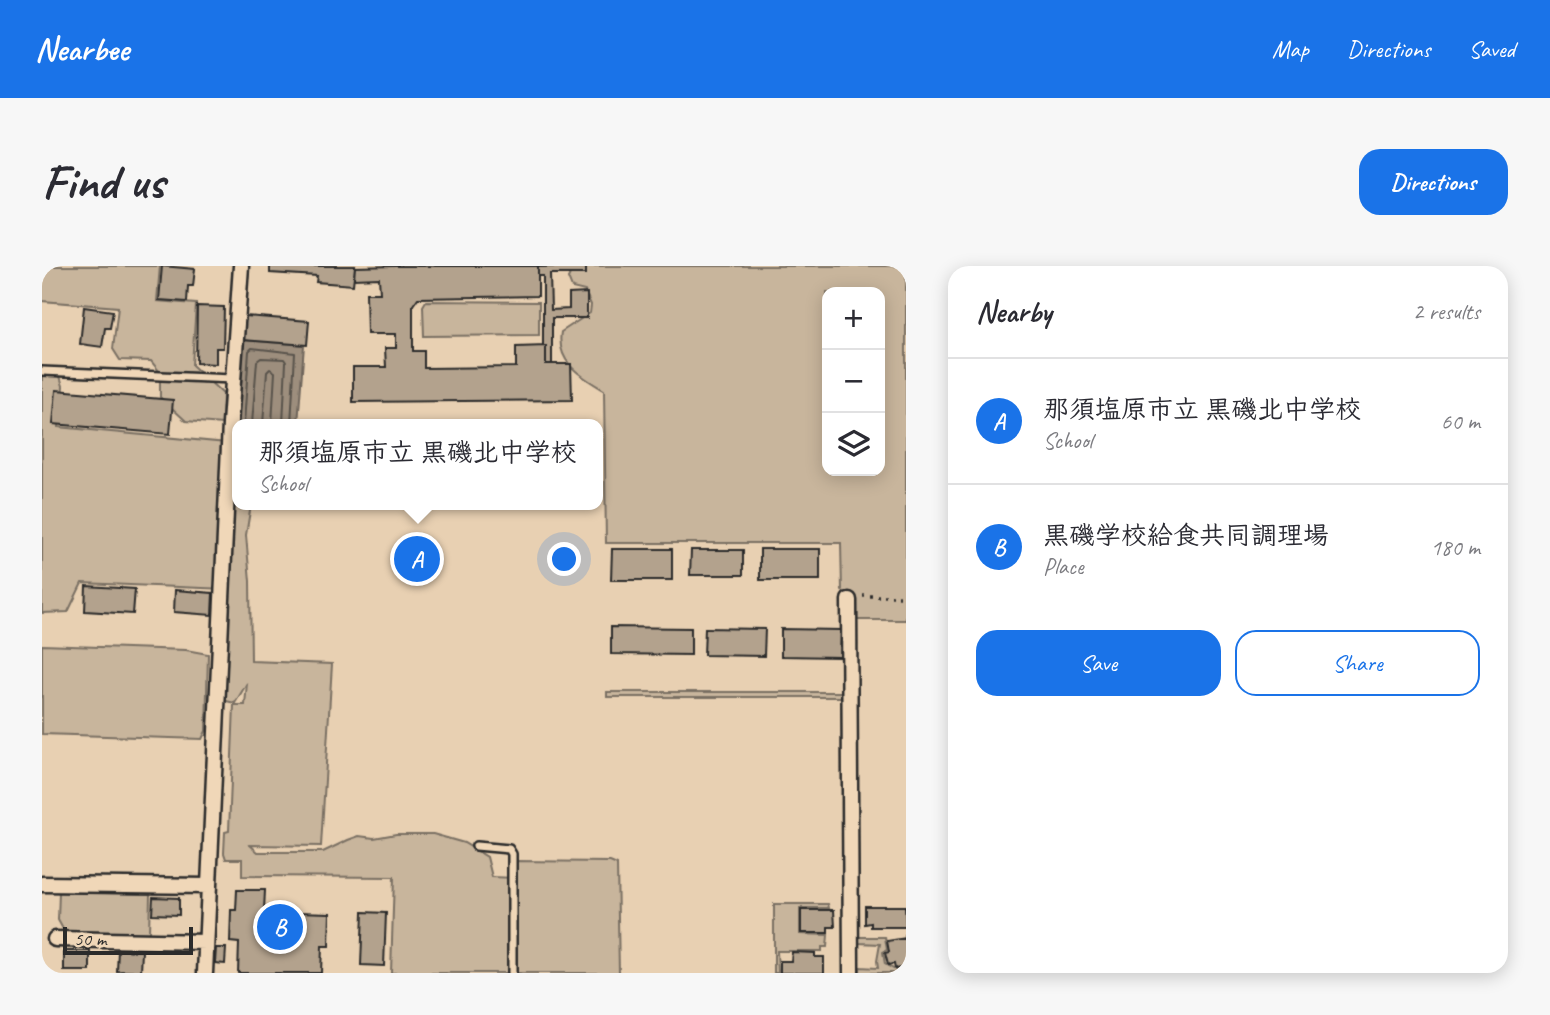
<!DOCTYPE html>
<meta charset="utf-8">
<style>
:root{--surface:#fff;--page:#f7f7f7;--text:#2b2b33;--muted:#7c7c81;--line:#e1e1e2;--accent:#1a73e8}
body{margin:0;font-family:Caveat,"Klee One",sans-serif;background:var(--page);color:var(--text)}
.controls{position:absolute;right:21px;top:21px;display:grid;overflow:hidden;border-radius:14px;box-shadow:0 4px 18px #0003}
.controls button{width:63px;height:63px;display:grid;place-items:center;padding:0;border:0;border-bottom:2px solid var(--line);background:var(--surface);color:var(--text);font:35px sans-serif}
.scale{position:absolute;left:21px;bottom:18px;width:130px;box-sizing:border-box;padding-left:7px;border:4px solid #2b2b2b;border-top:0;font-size:19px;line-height:24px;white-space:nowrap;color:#2b2b2b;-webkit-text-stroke:5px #f0d7b8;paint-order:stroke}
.you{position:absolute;left:523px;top:294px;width:24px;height:24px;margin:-18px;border:5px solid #fff;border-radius:50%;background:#1a73e8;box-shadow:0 0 0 10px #1a73e833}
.badge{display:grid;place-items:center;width:46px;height:46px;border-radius:50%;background:var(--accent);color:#fff;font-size:23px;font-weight:700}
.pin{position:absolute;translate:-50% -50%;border:4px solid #fff;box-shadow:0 2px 7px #0006}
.popup{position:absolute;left:190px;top:153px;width:371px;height:91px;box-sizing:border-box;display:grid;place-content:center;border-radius:14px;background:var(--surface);filter:drop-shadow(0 2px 5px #0005);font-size:23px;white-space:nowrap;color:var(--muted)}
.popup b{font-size:26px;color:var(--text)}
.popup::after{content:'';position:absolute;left:50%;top:100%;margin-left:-14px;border:14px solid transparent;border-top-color:var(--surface)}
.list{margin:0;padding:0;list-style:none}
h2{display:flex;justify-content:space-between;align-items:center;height:91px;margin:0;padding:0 28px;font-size:30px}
h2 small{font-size:23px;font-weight:400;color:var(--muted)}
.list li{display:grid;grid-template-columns:46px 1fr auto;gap:21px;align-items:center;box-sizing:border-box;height:126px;padding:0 28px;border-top:2px solid var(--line)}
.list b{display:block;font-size:26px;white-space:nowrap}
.list p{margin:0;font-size:23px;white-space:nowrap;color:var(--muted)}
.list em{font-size:23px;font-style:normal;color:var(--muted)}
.actions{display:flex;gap:14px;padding:21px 28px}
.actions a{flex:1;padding:16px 0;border:2px solid var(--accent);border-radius:21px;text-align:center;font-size:24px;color:var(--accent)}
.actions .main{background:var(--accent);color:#fff}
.icon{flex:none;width:38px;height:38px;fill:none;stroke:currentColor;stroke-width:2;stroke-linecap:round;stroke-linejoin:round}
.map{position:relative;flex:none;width:864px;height:707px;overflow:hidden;border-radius:21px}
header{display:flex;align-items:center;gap:42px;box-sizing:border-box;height:98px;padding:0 35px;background:var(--accent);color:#fff}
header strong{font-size:33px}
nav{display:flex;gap:38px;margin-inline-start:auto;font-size:24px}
.intro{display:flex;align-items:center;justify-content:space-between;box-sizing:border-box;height:168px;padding:0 42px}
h1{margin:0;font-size:49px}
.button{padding:18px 32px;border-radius:21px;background:var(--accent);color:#fff;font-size:24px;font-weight:700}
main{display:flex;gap:42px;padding:0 42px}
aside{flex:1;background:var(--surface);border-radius:21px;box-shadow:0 4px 18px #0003}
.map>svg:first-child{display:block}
</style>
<header>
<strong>Nearbee</strong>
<nav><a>Map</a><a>Directions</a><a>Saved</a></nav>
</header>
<div class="intro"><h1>Find us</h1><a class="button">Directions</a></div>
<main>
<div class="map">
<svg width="864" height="707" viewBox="0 0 864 707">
<rect width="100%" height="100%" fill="#e8d0b2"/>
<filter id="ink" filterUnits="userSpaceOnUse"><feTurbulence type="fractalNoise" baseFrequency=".0143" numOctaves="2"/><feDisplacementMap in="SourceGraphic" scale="14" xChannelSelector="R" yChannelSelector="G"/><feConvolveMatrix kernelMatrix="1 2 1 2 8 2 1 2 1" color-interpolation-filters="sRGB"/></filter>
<g filter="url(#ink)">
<!-- green -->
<path fill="#c8b59c" stroke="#7a7064" stroke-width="2" fill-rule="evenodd" d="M0 0H118L115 35 154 38 150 99 181 128 180 158 144 155 118 131V106L109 95 78 94 71 83 76 41 0 35Z
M532 0H864V354H813L810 330 800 325 799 277H564L562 124C539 110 514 97 519 66L548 47 549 39 543 25 530 22 526 12ZM785 26H838V205H785Z
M384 35 497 36V69L382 70 381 40Z
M0 102 18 110 21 120 17 161 195 178V239H209L204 269 208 315 209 395 290 398 279 580 208 579 216 586H281L306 574 317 570 332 572 354 568H391L422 577 445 591 450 611 473 612V595L568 596 575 599 577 707H349L352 611 200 610V593H184L182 587 183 566 187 565 192 439H203L205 417 193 437 180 434 184 323 40 317 26 346 0 347Z
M0 379 144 384 166 388 164 465 160 473 0 468Z
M565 426H799V431H565Z
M17 626 108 628 107 667 22 665 16 654Z
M732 638H786L787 642H758V668L786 669 785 681H780V685H735L736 707H732Z
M817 671H843L845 684 841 686 843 698 855 705 864 703V707H818V701L836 702 835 695 838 678 817 677Z"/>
<!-- water -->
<path fill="#9d8e7d" stroke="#6f665c" stroke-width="2" d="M201 74 262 79 256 158 195 159Z"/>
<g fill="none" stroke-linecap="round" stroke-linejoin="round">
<!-- shore -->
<path stroke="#59534c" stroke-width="2" d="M202 158 207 85 210 82 253 87 249 158
M210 158 215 95 219 92 242 93 244 96 241 158
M221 158 225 106 228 103 233 106 230 158"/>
</g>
<!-- building -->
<path fill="#b3a28d" stroke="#2b2b2b" stroke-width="2" d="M120 0 153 3 151 20H146L145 36 117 34Z
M228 0H313L311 19 274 16 275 10 228 7Z
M353 0H496V30L376 32 371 39V85H382V102L474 101V81L504 80V98H529L530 134 311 136V101H344L343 82H354V68H325L324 27H338L337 12 312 13 313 1Z
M544 0V8H508L509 44 527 43V28L545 27V52H510V98H504V80H501V10H496V1Z
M155 40 182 41 181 82H174V98L154 97Z
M42 41 71 45 68 62H63L60 81 38 78Z
M203 50 267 55 265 79 201 74Z
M14 124 131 134 128 168 11 158Z
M570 283H630V314H569Z
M718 283H778V314H718Z
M649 284H701V309H648Z
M44 320 93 323 91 348 43 345Z
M133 324 171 327 170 349 132 346Z
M569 361 649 362V389L569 388Z
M663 362 723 363 722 390 662 389Z
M739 363 799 364 798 391 739 390Z
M195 624H223L222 645 288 647 287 680H280L279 707H196L197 677 188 676 189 644H194Z
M111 631 137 632V649L110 648Z
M823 640H863L864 661H829V657L823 658Z
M759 644H792L793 661H786V667H759Z
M321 646 344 647 342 700 319 699Z
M863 669H864V701L853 703 852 698 846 699 843 687 847 686 845 675 864 672Z
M174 682H184L183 698 173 697Z
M76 684 100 685 99 706 75 705Z
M22 685H48V705H22Z
M750 686 773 687V691H782V707H738V695H749Z"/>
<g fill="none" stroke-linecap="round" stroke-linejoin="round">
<!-- lane casing -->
<g stroke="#2b2b2b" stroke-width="12">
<path id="lane" d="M0 105 191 113
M434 580 467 583 470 588V707"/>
</g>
<!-- street casing -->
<g stroke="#2b2b2b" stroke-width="19">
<path id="street" d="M807 334 809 707
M0 618 167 620
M13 673 164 676
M163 707 188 158 199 0"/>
</g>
<!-- path -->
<path stroke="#2b2b2b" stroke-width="3.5" stroke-dasharray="2 5" stroke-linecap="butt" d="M821 330H864"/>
<!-- lane -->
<use href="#lane" stroke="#f0d7b8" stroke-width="7"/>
<!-- street -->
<use href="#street" stroke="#f0d7b8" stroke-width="14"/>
</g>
</g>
</svg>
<div class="controls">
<button>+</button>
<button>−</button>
<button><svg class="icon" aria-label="layers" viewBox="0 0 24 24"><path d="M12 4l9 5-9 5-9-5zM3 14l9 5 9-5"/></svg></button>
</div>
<div class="scale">50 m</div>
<div class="you"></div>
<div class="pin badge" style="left:375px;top:293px">A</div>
<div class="popup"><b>那須塩原市立 黒磯北中学校</b>School</div>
<div class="pin badge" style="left:238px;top:661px">B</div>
</div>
<aside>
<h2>Nearby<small>2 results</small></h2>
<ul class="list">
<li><span class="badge">A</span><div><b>那須塩原市立 黒磯北中学校</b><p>School</p></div><em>60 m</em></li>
<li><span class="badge">B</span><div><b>黒磯学校給食共同調理場</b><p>Place</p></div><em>180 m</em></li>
</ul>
<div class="actions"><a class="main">Save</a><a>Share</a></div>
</aside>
</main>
